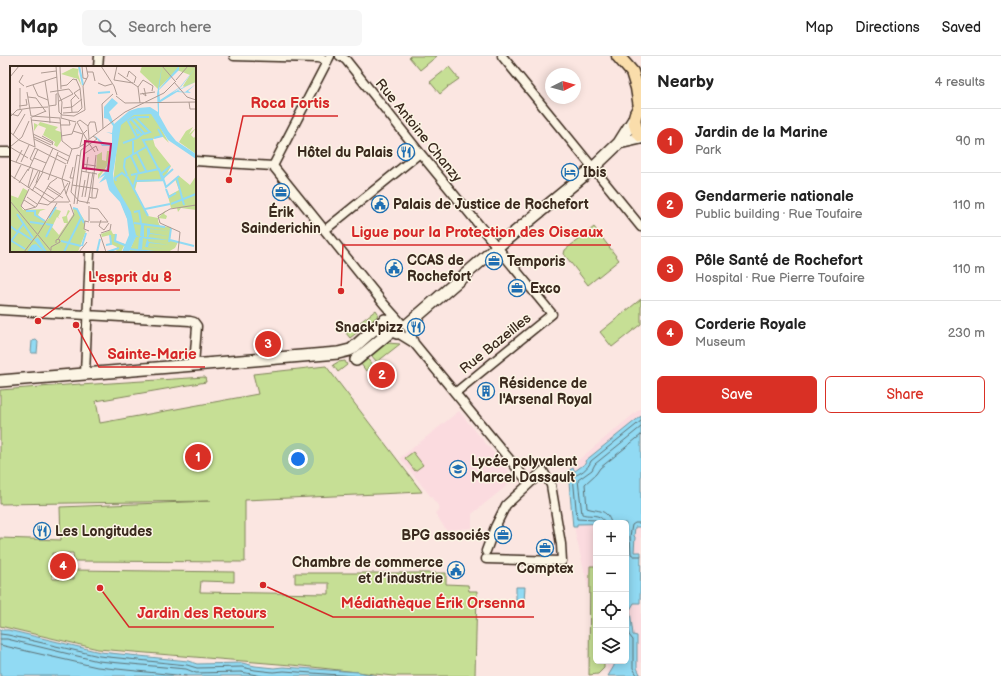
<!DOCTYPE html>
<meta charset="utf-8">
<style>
:root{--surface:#fff;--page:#f6f6f6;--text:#222;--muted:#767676;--line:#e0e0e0;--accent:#d93025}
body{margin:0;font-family:"Balsamiq Sans",sans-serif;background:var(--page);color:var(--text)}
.controls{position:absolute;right:12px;bottom:12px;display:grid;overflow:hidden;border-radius:6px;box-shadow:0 2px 10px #0003}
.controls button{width:36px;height:36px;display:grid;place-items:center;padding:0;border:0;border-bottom:1px solid var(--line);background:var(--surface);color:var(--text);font:20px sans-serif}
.compass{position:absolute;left:545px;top:12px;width:36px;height:36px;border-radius:50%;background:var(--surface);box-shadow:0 2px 10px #0003;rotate:84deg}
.you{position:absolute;left:298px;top:403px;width:14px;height:14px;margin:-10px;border:3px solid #fff;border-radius:50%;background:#1a73e8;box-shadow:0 0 0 6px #1a73e833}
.badge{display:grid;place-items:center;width:26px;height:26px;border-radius:50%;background:var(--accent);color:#fff;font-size:13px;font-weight:700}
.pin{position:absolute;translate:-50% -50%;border:2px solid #fff;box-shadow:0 1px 4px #0006}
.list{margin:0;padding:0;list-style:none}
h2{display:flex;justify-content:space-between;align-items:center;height:52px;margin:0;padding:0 16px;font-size:17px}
h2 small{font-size:13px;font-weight:400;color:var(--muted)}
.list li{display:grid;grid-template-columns:26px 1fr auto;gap:12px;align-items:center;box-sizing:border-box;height:64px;padding:0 16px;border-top:1px solid var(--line)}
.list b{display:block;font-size:15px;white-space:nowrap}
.list p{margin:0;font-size:13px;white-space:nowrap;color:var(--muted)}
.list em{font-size:13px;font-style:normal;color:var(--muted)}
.actions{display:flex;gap:8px;padding:12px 16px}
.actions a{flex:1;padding:9px 0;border:1px solid var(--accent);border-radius:6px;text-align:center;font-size:14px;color:var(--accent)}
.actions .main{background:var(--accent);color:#fff}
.icon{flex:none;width:22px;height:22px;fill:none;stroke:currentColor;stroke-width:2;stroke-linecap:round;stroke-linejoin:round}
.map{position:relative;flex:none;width:641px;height:620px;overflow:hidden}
header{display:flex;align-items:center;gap:24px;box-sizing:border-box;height:56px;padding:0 20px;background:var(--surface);border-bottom:1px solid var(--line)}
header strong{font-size:19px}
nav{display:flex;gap:22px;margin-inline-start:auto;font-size:14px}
.search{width:280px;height:36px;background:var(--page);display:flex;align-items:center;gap:10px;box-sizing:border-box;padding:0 14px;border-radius:6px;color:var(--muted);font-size:15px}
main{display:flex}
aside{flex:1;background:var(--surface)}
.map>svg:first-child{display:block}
</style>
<header>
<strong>Map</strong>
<div class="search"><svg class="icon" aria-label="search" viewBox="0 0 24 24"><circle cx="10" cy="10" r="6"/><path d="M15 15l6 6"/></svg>Search here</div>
<nav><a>Map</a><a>Directions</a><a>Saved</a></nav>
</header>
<main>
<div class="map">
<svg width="641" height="620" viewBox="0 0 641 620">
<rect width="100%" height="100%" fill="#fbe6e1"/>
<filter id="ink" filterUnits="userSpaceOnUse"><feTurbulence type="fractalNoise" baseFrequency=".025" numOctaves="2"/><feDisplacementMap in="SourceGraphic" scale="8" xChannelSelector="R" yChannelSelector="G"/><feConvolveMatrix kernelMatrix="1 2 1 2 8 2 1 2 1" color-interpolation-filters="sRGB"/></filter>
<g filter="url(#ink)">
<!-- built -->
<path fill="#fbdbdf" d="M641 352V620H609L605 605H626V467H596V565L575 476 570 411Z
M459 355 515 423 472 458V472L446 474 435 457 440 452 400 402Z"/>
<!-- green -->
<path fill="#c6df95" stroke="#80845a" d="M410 0H437L420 14 409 1Z
M449 11 459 23 449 30H447L448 31 440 38 430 26Z
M594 171 619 204 588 229 564 198 565 194Z
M641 243V268L612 291 600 276Z
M376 254 378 257 377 261 350 282 346 277Z
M388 287 400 288 377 306 371 299 384 288Z
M367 302 373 310 366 315 361 308Z
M345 305 347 309 338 316 333 309 338 306Z
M326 310 422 436 245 444V506L74 505 73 497H52V523H74V514L234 516V526L201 525 200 536 329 538V527H295V517H446V528L468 529 469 535H477L475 620H393L303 610 98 593 0 570V482L61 484 60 451 211 445 0 448V334L80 328V329L205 321 206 326 96 345 100 367 258 338 253 318Z
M413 396 423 409 415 415 405 402Z
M590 510H596V605H604V612L598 618 589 619Z"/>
<!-- water -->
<path fill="#91daf3" stroke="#6f949e" d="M36 284 38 286 37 297H31L32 285Z
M641 360V471H635L634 480 635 481 634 496H641L640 547H634L630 554 633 579 637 580V612L641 620H608L614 610V605H626V467L577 468V471H573L568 415 573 412 575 415 586 407 585 405Z
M516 531H525L524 546 516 545Z
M0 574H8L100 596 188 605 197 608 242 607 255 610 274 612 283 611 359 616 376 620H0Z"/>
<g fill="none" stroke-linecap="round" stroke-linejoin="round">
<!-- shore -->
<path stroke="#5d7073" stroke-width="1" d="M599 467 596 464 577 463 573 420C580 418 588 413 591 405L641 365
M605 467C600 456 590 461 582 458L578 424 592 414 595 408 641 371
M611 467C607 452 598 456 587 452L585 428 596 418 600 412 641 379
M641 467H635L632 469 630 480 631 498 634 500H641
M626 556 629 579 633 584V612L637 619H641
M0 578 8 579 99 600 187 609 197 612 242 611 255 614 273 616 284 615 354 620
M0 583H7L98 605 186 613 196 617 241 616 262 620
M0 589 97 611 186 620"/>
<!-- street casing -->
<g stroke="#3b2a1e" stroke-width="11">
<path id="street" d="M234 0 318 2 328 4
M340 0 346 4 420 97 552 258 455 337
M502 0 641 171
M98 11 99 0
M0 96H11
M195 105 273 110
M273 110 384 248 401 267
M273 110 330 0
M325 174 420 97
M0 254 190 265 194 266 197 270 194 309
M408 271 414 287 529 427
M401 279 414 287
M85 318 90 195
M486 503 562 505 561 488 551 429 543 415 506 449 495 471 486 495"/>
</g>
<!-- secondary casing -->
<g stroke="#3b2a1e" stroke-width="14">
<path id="secondary" d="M619 87 641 82
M407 269 497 191 593 112 619 87 634 63
M392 275 393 271 390 266 385 264 381 267 380 274C383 278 388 279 392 275L397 277
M352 293 382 266
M356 304 390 276
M0 325 338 297 350 294"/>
</g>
<!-- primary casing -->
<g stroke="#3b2a1e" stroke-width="15">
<path id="primary" d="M618 0 632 16 637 32 640 51
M641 50C632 59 633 71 641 80"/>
</g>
<!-- street -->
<use href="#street" stroke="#fcf5e5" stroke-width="8"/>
<!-- secondary -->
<use href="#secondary" stroke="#fcf5e5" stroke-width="11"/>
<!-- primary -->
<use href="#primary" stroke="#faddab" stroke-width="12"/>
</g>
</g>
<!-- icons -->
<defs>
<g id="restaurant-ring" transform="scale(0.9)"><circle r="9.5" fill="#fcf5e5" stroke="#1f6fb2" stroke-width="1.5"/><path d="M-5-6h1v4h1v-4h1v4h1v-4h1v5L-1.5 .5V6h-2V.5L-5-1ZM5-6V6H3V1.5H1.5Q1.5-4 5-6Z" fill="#1f6fb2"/></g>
<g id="hotel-ring" transform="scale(0.9)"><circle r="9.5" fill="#fcf5e5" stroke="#1f6fb2" stroke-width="1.5"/><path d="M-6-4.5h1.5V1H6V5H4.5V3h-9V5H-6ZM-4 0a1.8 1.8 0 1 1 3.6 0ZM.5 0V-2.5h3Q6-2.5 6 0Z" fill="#1f6fb2"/></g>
<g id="office-ring" transform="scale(0.9)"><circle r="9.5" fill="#fcf5e5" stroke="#1f6fb2" stroke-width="1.5"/><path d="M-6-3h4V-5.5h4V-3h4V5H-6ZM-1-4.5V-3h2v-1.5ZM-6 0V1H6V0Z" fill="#1f6fb2"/></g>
<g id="civic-ring" transform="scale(0.9)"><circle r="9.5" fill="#fcf5e5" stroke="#1f6fb2" stroke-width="1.5"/><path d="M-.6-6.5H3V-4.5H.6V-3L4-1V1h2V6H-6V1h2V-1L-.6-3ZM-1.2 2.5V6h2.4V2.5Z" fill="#1f6fb2"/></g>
<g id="building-ring" transform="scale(0.9)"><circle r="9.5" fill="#fcf5e5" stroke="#1f6fb2" stroke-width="1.5"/><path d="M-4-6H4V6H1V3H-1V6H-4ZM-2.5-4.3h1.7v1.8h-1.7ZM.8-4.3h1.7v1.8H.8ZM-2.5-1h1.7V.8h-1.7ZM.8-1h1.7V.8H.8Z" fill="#1f6fb2"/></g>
<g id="school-ring" transform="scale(0.9)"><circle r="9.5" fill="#fcf5e5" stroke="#1f6fb2" stroke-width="1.5"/><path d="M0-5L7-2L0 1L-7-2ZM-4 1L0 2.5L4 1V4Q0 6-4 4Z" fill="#1f6fb2"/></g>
</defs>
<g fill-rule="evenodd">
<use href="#restaurant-ring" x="406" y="96"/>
<use href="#hotel-ring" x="570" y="116"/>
<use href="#office-ring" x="281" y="136"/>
<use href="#civic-ring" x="380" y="148"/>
<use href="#office-ring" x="494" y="205"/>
<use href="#civic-ring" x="394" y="212"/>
<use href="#office-ring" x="517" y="232"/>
<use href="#restaurant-ring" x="416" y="271"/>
<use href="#building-ring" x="486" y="335"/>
<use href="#school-ring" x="458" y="413"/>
<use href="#restaurant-ring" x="42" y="475"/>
<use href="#office-ring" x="503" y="479"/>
<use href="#office-ring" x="545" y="492"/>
<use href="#civic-ring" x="456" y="514"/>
</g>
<g text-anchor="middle" stroke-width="3" stroke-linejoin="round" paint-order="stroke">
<!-- street labels -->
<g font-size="14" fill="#3b2a1e" stroke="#fcf5e5">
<text transform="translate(419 74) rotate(51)" y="5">Rue Antoine Chanzy</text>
<text transform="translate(495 287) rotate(-39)" y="5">Rue Bazeilles</text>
</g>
<!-- poi labels -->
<g font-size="14" font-weight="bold" fill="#3b2a1e" stroke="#fcf5e5" text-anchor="start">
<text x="393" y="101" text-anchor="end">Hôtel du Palais</text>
<text x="583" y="121">Ibis</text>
<text x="393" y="153">Palais de Justice de Rochefort</text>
<text x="281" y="161" text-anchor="middle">Érik<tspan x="281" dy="16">Sainderichin</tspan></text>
<text x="407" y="209">CCAS de<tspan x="407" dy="16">Rochefort</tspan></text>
<text x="507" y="210">Temporis</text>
<text x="530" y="237">Exco</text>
<text x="403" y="276" text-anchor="end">Snack'pizz</text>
<text x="499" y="332">Résidence de<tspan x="499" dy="16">l'Arsenal Royal</tspan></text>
<text x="471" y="410">Lycée polyvalent<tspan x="471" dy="16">Marcel Dassault</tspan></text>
<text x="55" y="480">Les Longitudes</text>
<text x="490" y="484" text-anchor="end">BPG associés</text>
<text x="443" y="511" text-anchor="end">Chambre de commerce<tspan x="443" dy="16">et d’industrie</tspan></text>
<text x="545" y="517" text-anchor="middle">Comptex</text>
</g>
</g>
<!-- overview -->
<g transform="translate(10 10)">
<rect width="186" height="186" fill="#fbe6e1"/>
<path d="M69 0 68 8 72 21 68 13 51 8 63 2 68 3ZM132 0H186V16L174 21 173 20 180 9 167 4 148 23 130 6ZM135 46 143 48 159 77 152 70 143 73 145 80 161 100 153 115 127 116 125 124 138 150 148 152 156 144 154 148 157 150 156 153 148 152V155L150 160 161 161 160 174 168 176 165 182 158 186 128 184 129 186H119L125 172 103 117 109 60 118 50ZM30 56 48 61 45 64 51 66V75L47 81 44 79 45 76 33 69 36 62 28 59 24 65V57L28 59ZM183 61 179 68 186 62 181 69 184 72 186 69V88L169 76 176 65ZM97 85H101L97 100 88 113V108L91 106 86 104 87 89 92 86V94L96 95ZM169 110 180 119 186 110V144L171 142 168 146 167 142H161L158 130 169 124 165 113ZM13 122 18 125 11 140 13 144 36 143 30 145 28 149 36 156 45 143 51 145 48 151 50 153 47 151 42 161 49 169 57 157H54L52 151 56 150 58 144 60 145 57 150 58 156 64 147 63 143H67L75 155 74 164 76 165 68 186H0V129L8 132ZM101 164 103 168H106L105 175 115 178 111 186H106L107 181 101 178 100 169 92 171 91 168Z" fill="#c6df95"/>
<path d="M152 0 149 23 169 0V4L149 24 150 34 170 21 186 1 171 21 162 27 186 15 168 25 175 26 186 18 178 25 181 27 167 26 149 37V49L158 65 166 75 186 88V93L158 74 141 48 124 49 111 59 103 108 104 117 121 146 126 169 129 171H126L119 186H112L119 169 117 153 110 136 99 124 96 113 89 117 95 109 88 113 96 105 101 80H92L84 69 95 78 102 77V68L96 66 102 67 103 60 98 53 94 52V41L102 32 108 37 99 46 104 58 119 45 128 42 140 41 148 46 147 28ZM131 159H134V171H137V162L160 165 140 163V167L159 170 140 168 138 171 159 174 137 173 139 176 159 179 139 177 138 181 158 183 135 181 137 173 133 172 132 183H128L129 172 132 170H130ZM26 178 34 186H17L22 179Z" fill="#91daf3"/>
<path fill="none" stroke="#91daf3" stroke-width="2" d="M69 0 73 19M88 27 100 26M126 51H139M121 53 125 51 140 66 134 68M128 68 126 63 132 69M144 72 152 70 148 63M143 73 133 74 151 108M123 75V88M113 77 127 72 118 55 121 53 134 67 127 72M127 87 136 105M121 90 129 107M163 103 153 112 156 121 169 110M117 109 114 101 115 93 136 81M121 109 149 103 152 113M117 110 138 150M153 111 151 108 160 100M167 113 174 139M106 115 105 112 112 107 117 111M126 115 153 114M123 123 127 109M156 123 159 131 166 127M161 138 186 128M63 142 67 143 74 157M135 143 160 138M16 145H25V149L35 155M124 146 129 145 131 157M7 148 23 172M39 152 46 141M20 156 34 158M14 157 8 165 22 174M124 157 155 161M36 158 42 159 36 171M0 160 8 166 1 175M106 168 105 175 117 180M27 172 36 186M25 173 36 186M0 174 15 183M160 174 184 180M51 175 71 180M159 176 161 162M96 179 101 178 100 169M72 180 76 167M119 183 145 186M54 186 71 152M87 186 90 173M97 186 109 182"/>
<path fill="none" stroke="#ae9b93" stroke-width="1" d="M46 0 48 27 52 36 51 52M72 0 73 12 77 13M91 0 104 20 107 29M107 0 104 14 123 17M152 0 165 15M169 0 186 1M50 1 51 23M77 6H83L85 15M31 7 46 5M108 7 128 21 130 37M13 9 9 16 14 20M0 11 9 0M117 11 119 5 126 11 124 17M166 14 178 0M35 15 39 40M164 16 177 31 186 34M88 17 95 20 102 18M23 19 28 30 38 34M51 20 57 19 63 13 67 14M16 21 47 11M128 21 133 14 143 20 142 25M17 26 21 50M40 26 59 23 63 28 49 35M132 27 136 30 134 22M130 28 145 26M48 29 49 46 52 49M106 30 115 37 186 36M18 31 26 32 36 46M69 33 64 27 70 23M179 36 180 43H186M9 40 17 39 16 33M39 40 46 39V28H48M39 40 40 57M20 42 38 41M53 42 62 41 72 33M10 43V22M62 46 61 34 66 29M53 47 68 46 72 42 70 22 66 13M1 48 8 50 12 44M52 49 64 50 75 44 73 20 78 10 76 0M21 50 50 52M0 51 7 44 20 42M21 51 25 81M22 51 36 45M50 52 52 75M51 52 66 56M21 54 50 57M67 56 77 74M67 56 70 54 78 60M50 59H60L59 54M78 60 80 56H85L87 66M78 60 79 73M93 63 92 38 103 28M63 65 73 68 77 64M0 66 9 74 25 81M23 68 42 77M3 69 15 48M32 70 43 76 42 79M51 70 62 68 66 57M24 71 41 79M24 73 59 90M78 74 115 46 154 27 166 15M52 75 62 83M78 76 85 86M70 80 73 68M0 81 12 71 19 55M0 81 18 92M25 82 56 98M71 84 87 73 83 70M74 88 86 80 88 85M47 89 58 95M70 90 67 89 61 126 69 135 80 137M24 92 36 97M0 94 52 113M23 95 20 93 25 82M6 96 12 84M11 96 19 79M57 98 62 83 68 82 79 75M73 98 86 100M63 101 60 112H63M18 105 28 83M71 105 87 108M32 106 43 82M76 106 78 91M0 109 40 136H59M4 113 11 99M52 113 60 116 56 128 60 136M52 113 56 128M52 113 56 99M38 114 48 86M9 117 18 103M26 117 30 105M62 119 88 123 86 132H82M38 120 50 128M18 121 23 103M25 121 44 133M19 122 28 105M37 122 53 132M19 123 11 140 15 144 26 141 40 117 47 112M22 125 33 106M17 131 27 138M72 131 75 114M75 131 79 107M79 131 83 106M14 134 25 141M0 135 42 186M28 137 38 139 50 129 58 117M64 138 71 84M67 138 74 88M77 138 79 131 82 132V127L86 89M79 140V155M80 142 88 143 98 156M91 154 89 160 94 164 99 157M80 156H98M79 165 74 163 75 155 79 156M91 167 100 164 101 158M28 168 47 137M90 168 96 186M48 173 64 149 60 138M41 184V181L50 176 49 173 46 174V177M14 186 27 169M69 186 77 176M168 186 170 166 150 157 148 150 160 143 186 139"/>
<path fill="#c2185b" fill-opacity="0.15" stroke="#c2185b" stroke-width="2" d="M75 75 101 78 98 105 73 102Z"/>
<rect width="186" height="186" fill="none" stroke="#3b2a1e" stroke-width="2"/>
</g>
<!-- callouts -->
<path fill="none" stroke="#d62828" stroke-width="1.5" d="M229 124L243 60H338M341 235L343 189H611M38 265L80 234H180M76 269L99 311H205M263 529L333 561H534M100 532L129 571H274"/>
<g fill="#d62828" stroke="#fcf5e5" stroke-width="1.5">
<circle cx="229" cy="124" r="4"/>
<circle cx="341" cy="235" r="4"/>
<circle cx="38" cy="265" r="4"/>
<circle cx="76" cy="269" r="4"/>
<circle cx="263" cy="529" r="4"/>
<circle cx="100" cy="532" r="4"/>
</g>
<g font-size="15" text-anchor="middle" font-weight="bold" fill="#d62828" stroke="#fcf5e5" stroke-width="3" stroke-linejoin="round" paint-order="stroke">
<text x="290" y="52">Roca Fortis</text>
<text x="477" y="181">Ligue pour la Protection des Oiseaux</text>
<text x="130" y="226">L'esprit du 8</text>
<text x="152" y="303">Sainte-Marie</text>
<text x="433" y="552">Médiathèque Érik Orsenna</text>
<text x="202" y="562">Jardin des Retours</text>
</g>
</svg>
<div class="controls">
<button>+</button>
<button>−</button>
<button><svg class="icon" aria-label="locate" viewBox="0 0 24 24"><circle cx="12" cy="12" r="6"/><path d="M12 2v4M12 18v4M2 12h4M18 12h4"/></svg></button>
<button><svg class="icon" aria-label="layers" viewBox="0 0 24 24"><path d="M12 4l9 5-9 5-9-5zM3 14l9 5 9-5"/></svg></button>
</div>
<svg class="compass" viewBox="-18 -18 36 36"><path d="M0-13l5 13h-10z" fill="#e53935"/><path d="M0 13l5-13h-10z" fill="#767676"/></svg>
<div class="you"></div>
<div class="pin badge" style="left:198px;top:401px">1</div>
<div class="pin badge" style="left:382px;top:319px">2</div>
<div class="pin badge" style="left:268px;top:288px">3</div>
<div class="pin badge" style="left:63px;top:510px">4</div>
</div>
<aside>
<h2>Nearby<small>4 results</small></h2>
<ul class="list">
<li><span class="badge">1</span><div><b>Jardin de la Marine</b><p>Park</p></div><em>90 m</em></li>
<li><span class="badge">2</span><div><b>Gendarmerie nationale</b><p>Public building · Rue Toufaire</p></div><em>110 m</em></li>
<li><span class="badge">3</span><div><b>Pôle Santé de Rochefort</b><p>Hospital · Rue Pierre Toufaire</p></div><em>110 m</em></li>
<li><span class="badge">4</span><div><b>Corderie Royale</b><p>Museum</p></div><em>230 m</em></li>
</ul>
<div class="actions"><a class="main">Save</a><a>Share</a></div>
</aside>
</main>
